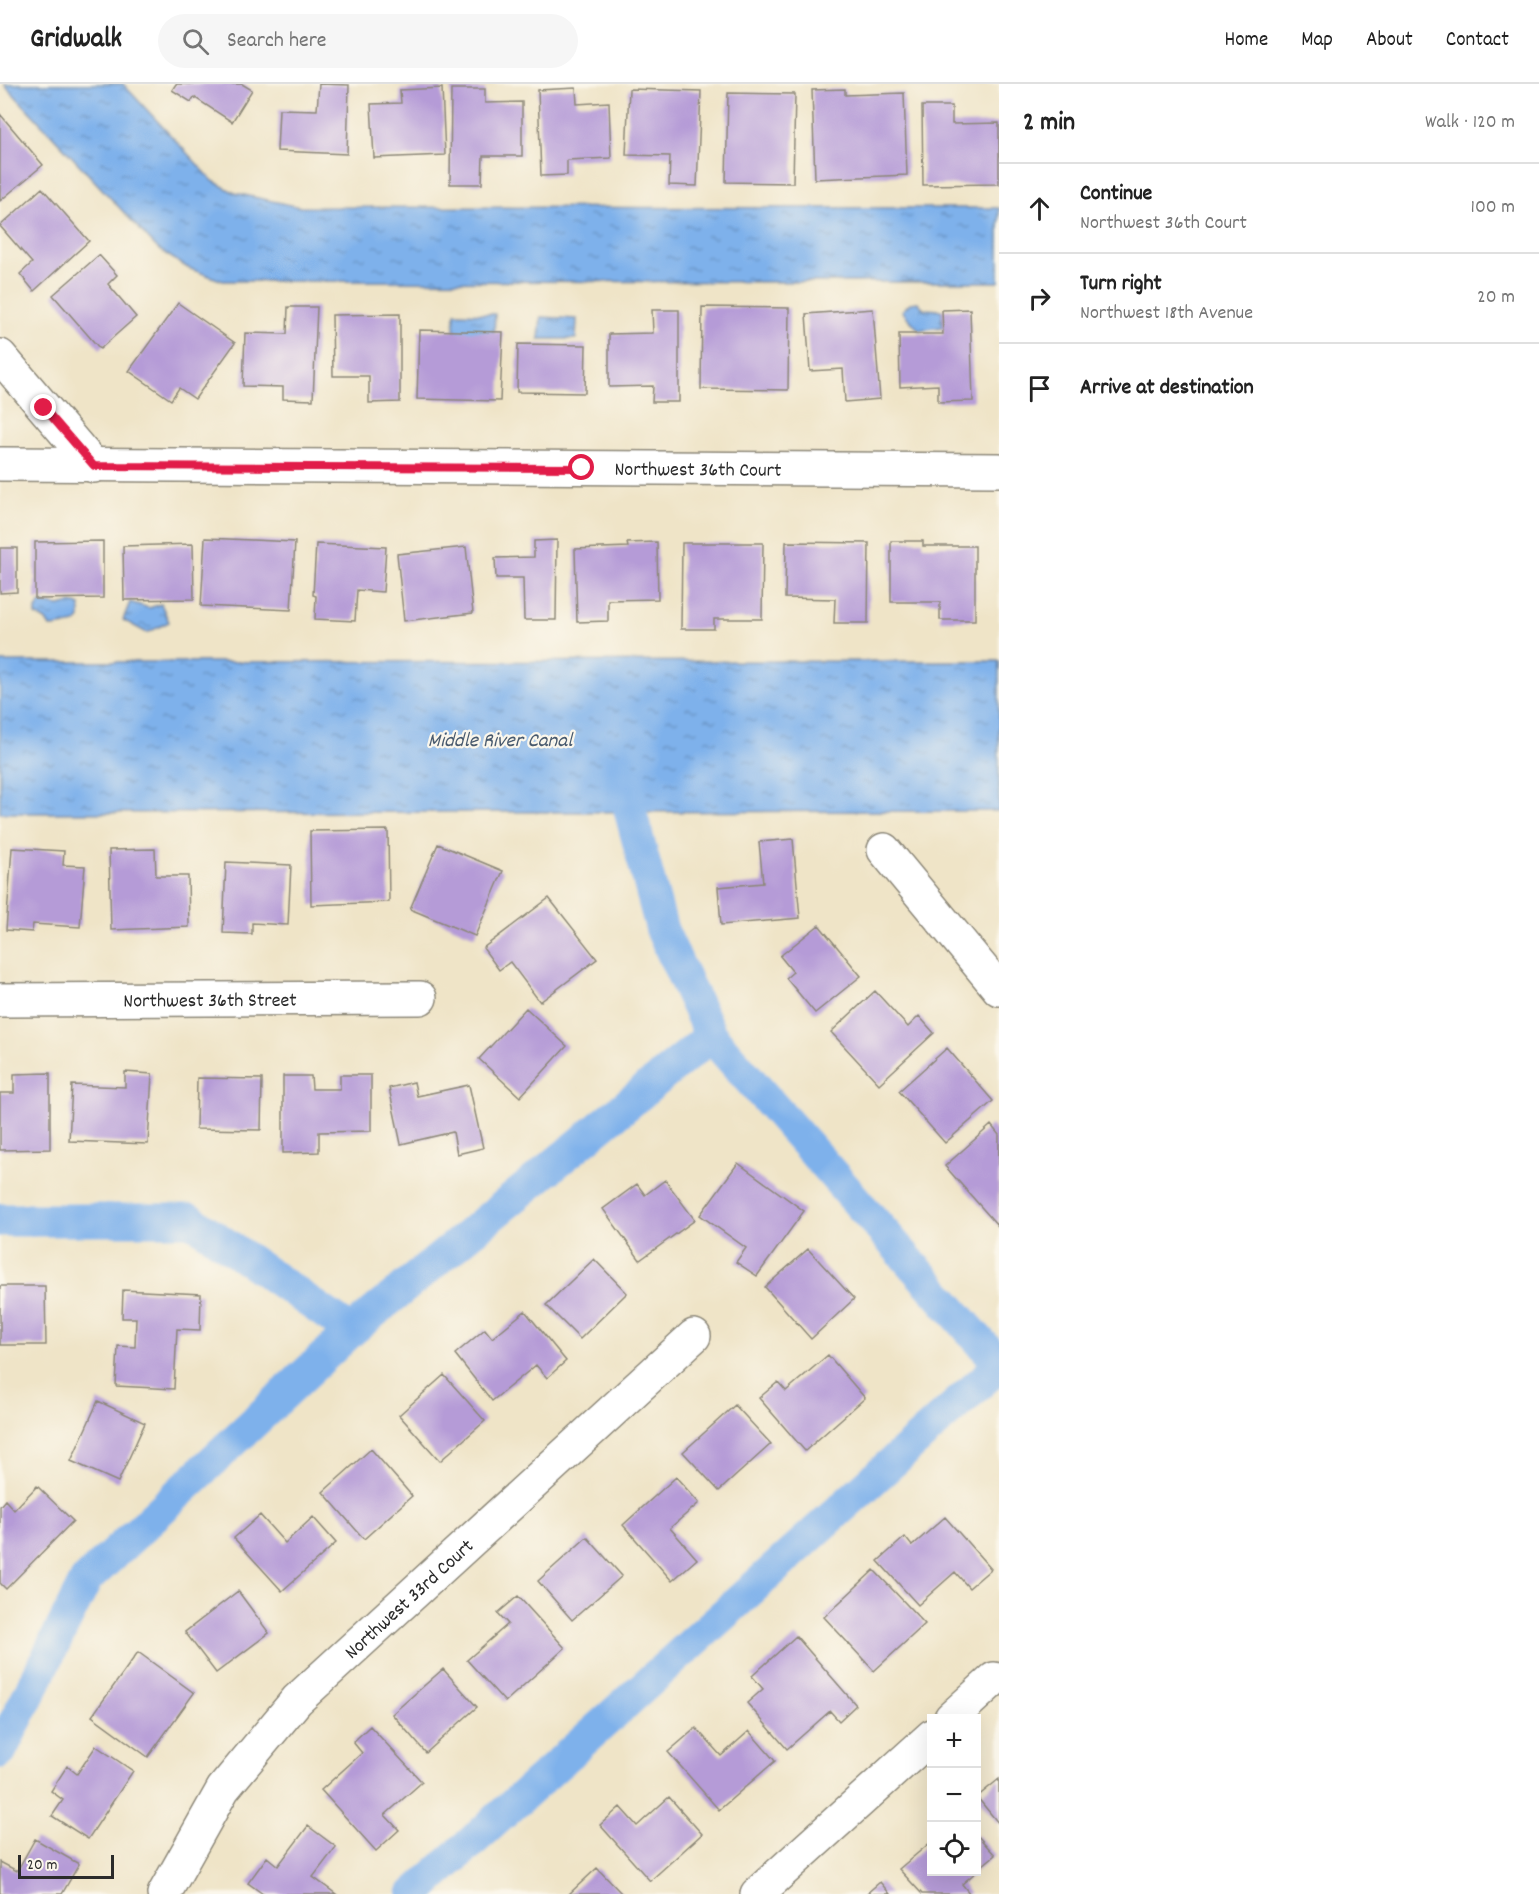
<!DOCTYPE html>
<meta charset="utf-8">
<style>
:root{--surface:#fff;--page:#f6f6f6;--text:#222;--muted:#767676;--line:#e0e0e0}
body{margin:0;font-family:Dekko,sans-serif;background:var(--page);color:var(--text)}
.controls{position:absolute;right:18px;bottom:18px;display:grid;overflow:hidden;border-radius:0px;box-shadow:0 6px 24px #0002}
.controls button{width:54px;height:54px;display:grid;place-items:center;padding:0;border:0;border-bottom:2px solid var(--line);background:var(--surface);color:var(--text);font:30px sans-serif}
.scale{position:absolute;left:18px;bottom:15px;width:96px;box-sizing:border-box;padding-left:6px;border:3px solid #2b2b2b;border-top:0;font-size:16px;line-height:21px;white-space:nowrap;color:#2b2b2b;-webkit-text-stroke:4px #fbf7ec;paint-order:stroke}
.stop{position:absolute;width:18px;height:18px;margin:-14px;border:4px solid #e11d48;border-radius:50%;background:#fff}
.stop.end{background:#e11d48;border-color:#fff;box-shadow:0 2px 6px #0008}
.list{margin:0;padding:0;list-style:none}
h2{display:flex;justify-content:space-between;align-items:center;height:78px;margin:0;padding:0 24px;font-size:26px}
h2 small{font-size:20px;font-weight:400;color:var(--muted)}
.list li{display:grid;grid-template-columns:39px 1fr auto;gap:18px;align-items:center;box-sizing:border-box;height:90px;padding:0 24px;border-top:2px solid var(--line)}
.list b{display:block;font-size:22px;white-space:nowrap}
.list p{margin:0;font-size:20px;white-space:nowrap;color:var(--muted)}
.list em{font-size:20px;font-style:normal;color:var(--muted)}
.icon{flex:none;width:33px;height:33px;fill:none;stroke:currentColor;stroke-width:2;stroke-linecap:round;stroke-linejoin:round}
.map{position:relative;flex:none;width:999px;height:1810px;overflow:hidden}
header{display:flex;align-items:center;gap:36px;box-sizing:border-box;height:84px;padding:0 30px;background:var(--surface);border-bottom:2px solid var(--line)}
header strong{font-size:28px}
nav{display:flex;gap:33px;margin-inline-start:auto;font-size:21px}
.search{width:420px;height:54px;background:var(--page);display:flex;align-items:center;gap:15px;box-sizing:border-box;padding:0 21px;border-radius:33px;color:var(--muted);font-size:22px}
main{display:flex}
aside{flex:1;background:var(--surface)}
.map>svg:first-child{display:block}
</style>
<header>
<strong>Gridwalk</strong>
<div class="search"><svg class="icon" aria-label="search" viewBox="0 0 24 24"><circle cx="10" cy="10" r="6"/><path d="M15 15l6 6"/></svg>Search here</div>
<nav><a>Home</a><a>Map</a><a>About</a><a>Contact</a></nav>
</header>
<main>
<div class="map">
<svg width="999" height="1810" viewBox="0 0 999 1810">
<defs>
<pattern id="water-ripples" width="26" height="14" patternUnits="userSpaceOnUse" patternTransform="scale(1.5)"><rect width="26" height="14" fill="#7eb1eb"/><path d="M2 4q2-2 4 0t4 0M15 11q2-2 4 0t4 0" fill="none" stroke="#6790bf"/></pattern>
</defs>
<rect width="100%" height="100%" fill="#fbf7ec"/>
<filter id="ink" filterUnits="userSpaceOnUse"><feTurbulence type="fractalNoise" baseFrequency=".0167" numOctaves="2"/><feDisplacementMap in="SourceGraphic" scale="12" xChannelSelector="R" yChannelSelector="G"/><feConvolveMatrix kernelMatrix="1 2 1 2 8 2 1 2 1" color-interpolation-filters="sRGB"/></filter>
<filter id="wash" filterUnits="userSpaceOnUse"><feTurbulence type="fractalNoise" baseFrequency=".008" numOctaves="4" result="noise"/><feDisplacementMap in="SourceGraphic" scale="24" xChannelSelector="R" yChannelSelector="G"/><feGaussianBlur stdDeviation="1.35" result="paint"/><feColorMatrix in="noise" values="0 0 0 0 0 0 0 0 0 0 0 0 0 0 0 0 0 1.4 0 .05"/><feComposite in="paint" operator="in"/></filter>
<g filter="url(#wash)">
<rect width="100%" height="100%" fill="#efe4c7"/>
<!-- water -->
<path fill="url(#water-ripples)" stroke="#546e8b" stroke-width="1.5" d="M4 0H123L213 97 235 109 300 123 999 124V198L223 197 188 184 158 165Z
M918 218 924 225 942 226V243L919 246 902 227 910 219Z
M455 229 495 230 494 250 454 249Z
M541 233 577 235 576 255H539Z
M130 518 149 524 161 520 169 538 147 549 123 536Z
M40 519C46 519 55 522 60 522 69 520 71 517 80 522V534L76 539C71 540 54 543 50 543L47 538 36 531V525Z
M999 577V727L0 729V578Z"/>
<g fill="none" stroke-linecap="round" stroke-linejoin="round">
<!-- canal -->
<path stroke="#7eb1eb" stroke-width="33" d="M711 952 999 1279
M0 1136H191L351 1247 711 952 662 846 619 685
M0 1668 86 1496 351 1247
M414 1810 999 1282"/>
</g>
<g id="blocks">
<!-- building -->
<path fill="#b59bd7" d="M176 0H242L252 6 232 38 194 13 191 18 172 6Z
M319 0 349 1 347 70 277 67 279 25 317 26Z
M442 4 445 71 374 74 371 20 401 19 400 6Z
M576 4 577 20 609 18 611 74 567 76V91L541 92 538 6Z
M451 5H485V19L522 18V72H483L482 100H450Z
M629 5 701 7 697 102 669 101 670 72 626 71Z
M845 5V11L904 9 907 91 815 95 812 6Z
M728 9 795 10 793 99 726 98Z
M922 22H952V40L999 39V100L923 101Z
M0 30 43 81 0 117Z
M42 104 89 157 34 207 20 190 32 179 0 142Z
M99 171 117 191 108 200 136 233 100 265 53 211Z
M178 219 235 259 195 315 179 304 171 316 129 287Z
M288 223H317L313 316 283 315V303L243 302 245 249 287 250Z
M702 223 789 224 788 306 701 305Z
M873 225 880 315 845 318 843 285 810 287 806 230Z
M970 225 973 317 938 318V301L900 303 899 250H943L942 226Z
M652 226H679V318H652L653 302 609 303V250L653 249Z
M400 230V318L369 319V292H333L332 231Z
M419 246 503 248 500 317 417 315Z
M518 260 586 261 585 309 517 308Z
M205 454 295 458 291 526 201 522Z
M557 456 556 536H524L523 494H496L495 474 534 473V457Z
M103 457V514L35 515V458Z
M891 457H923V462H975V536H940V518H891Z
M657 458 658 515 608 516V537L577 538 575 465 628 463 627 459Z
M786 458 869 459 868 539H834L835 515 785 514Z
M682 459H763L762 535H714V545H681Z
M193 460 194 515 124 516 123 462Z
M316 460 386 463 383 508 357 506 355 537 315 535 316 512 313 511Z
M466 463 473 529 404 537 397 470Z
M0 464H17V508L0 509Z
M388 746 389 818 311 821 310 747Z
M793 755 800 834 721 841 718 803 763 799 759 758Z
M438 760 503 787 475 852 410 825Z
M12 764 64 767 63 781 85 782 80 843 33 840 32 848 6 846Z
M155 765 156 792H188L189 843 111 846 109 766Z
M226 778 291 781 288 841 252 839V850L223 849Z
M549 814 597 875 540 918 510 878 499 886 483 864Z
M819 841 861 892 815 929 786 894 793 888 780 872Z
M875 907 908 943 919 932 934 949 879 1000 831 948Z
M526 924 567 962 520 1013 479 975Z
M947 964 993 1017 945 1059 899 1007Z
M125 988 152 990 148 1060 69 1057 72 1001 125 1003Z
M50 989V1065L0 1066V1009H14V990Z
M340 991H371V1047L319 1048V1068L283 1069V992H311L312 1005H340Z
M197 994 262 995 261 1046 196 1045Z
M414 998 417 1012 469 1001 483 1064 457 1070 453 1048 401 1060 389 1004Z
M991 1041 999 1051 998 1142 945 1082Z
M738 1079 804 1127 757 1192 736 1178 746 1164 700 1131Z
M665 1096 695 1136 640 1176 603 1125 637 1100 645 1111Z
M808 1165 854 1215 811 1255 765 1203Z
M594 1175 627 1209 580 1255 546 1221Z
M0 1202H45L46 1261H0Z
M123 1206 201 1210 200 1246 177 1245 174 1305 116 1302 118 1262 135 1263 136 1234H122Z
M525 1227 566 1277 547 1294 536 1281 492 1317 455 1270 485 1245 492 1254Z
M828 1271 865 1314 805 1367 759 1314 778 1298 786 1307Z
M444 1291 485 1337 440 1377 399 1331Z
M98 1317 145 1339 118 1398 71 1377Z
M735 1321 771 1360 719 1407 683 1368Z
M371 1365 412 1412 364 1455 323 1408Z
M676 1393 699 1419 670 1444 697 1475 672 1497 623 1441Z
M37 1402 73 1437 6 1505 0 1499V1422L5 1416 14 1426Z
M260 1431 285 1459 313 1433 336 1459 282 1507 234 1454Z
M945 1433 991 1485 969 1504 955 1488 918 1521 878 1477 905 1453 912 1462Z
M587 1453 622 1492 572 1536 538 1497Z
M874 1486 925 1540 874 1587 824 1533Z
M238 1507 269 1549 216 1589 185 1548Z
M518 1512 565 1564 505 1618 467 1576 508 1540 498 1529Z
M796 1552 856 1621 839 1637 830 1627 787 1665 747 1619 763 1605 752 1592Z
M138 1568 194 1609 148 1673 92 1632Z
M443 1585 477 1623 426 1669 392 1630Z
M370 1642 422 1698 385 1731 399 1746 376 1767 321 1706 362 1669 353 1658Z
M696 1644 721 1672 749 1647 775 1677 719 1726 668 1668Z
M96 1662 133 1687 88 1755 52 1732 63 1716 51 1707 67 1682 77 1690Z
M999 1695V1740L977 1713Z
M669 1713 702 1750 650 1797 600 1741 620 1723 637 1742Z
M308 1742 336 1763 313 1793 336 1810H263L248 1799 267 1773 278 1782Z
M976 1750 995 1771 976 1787Z
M35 1755 79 1780 62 1810H0V1778L17 1787Z
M932 1757V1788H976L962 1800 970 1810H922L899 1785Z
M597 1784 622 1810H569Z
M880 1798 890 1810H866Z"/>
</g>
</g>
<g filter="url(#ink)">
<use href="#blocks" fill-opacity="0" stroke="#8d8879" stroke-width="1.5"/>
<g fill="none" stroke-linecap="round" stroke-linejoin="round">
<!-- minor casing -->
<g stroke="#8d8879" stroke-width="36">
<g id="minor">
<path d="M0 272 94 382"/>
<path id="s1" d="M0 380 999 386"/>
<path d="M884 766 999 905"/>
<path id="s2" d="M0 916 420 914"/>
<path d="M951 1634 994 1595"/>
<path id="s3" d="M164 1810 223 1705 297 1616 694 1252"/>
<path d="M757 1810 932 1652"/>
</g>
</g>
<!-- minor -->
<use href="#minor" stroke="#fff" stroke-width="33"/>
</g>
</g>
<g fill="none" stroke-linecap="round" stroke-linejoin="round" filter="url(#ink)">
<!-- route -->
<path stroke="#e11d48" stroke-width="8" d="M44 324 94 382 582 384"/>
</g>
<g text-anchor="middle" stroke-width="4.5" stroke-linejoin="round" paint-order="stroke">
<!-- street labels -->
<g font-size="20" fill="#2b2b2b" stroke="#fbf7ec">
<text dy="7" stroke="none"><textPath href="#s1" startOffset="698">Northwest 36th Court</textPath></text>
<text dy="7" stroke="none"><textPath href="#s2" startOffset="210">Northwest 36th Street</textPath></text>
<text dy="7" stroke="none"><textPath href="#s3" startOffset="387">Northwest 33rd Court</textPath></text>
</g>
<!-- water labels -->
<g font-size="21" font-style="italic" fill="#485a6e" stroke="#fbf7ec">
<text x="500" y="662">Middle River Canal</text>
</g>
</g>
</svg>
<div class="controls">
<button>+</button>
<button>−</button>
<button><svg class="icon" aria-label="locate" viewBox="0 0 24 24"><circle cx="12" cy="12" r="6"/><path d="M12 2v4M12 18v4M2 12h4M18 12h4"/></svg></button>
</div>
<div class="scale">20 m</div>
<div class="stop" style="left:582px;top:384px"></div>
<div class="stop end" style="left:44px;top:324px"></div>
</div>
<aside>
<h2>2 min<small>Walk · 120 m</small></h2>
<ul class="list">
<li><svg class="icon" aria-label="ahead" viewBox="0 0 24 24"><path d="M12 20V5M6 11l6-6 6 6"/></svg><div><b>Continue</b><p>Northwest 36th Court</p></div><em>100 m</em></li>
<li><svg class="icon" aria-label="right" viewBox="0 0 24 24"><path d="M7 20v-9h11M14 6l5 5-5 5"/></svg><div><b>Turn right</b><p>Northwest 18th Avenue</p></div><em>20 m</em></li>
<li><svg class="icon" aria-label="arrive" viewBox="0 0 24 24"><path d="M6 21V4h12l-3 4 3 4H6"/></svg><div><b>Arrive at destination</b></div></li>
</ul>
</aside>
</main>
